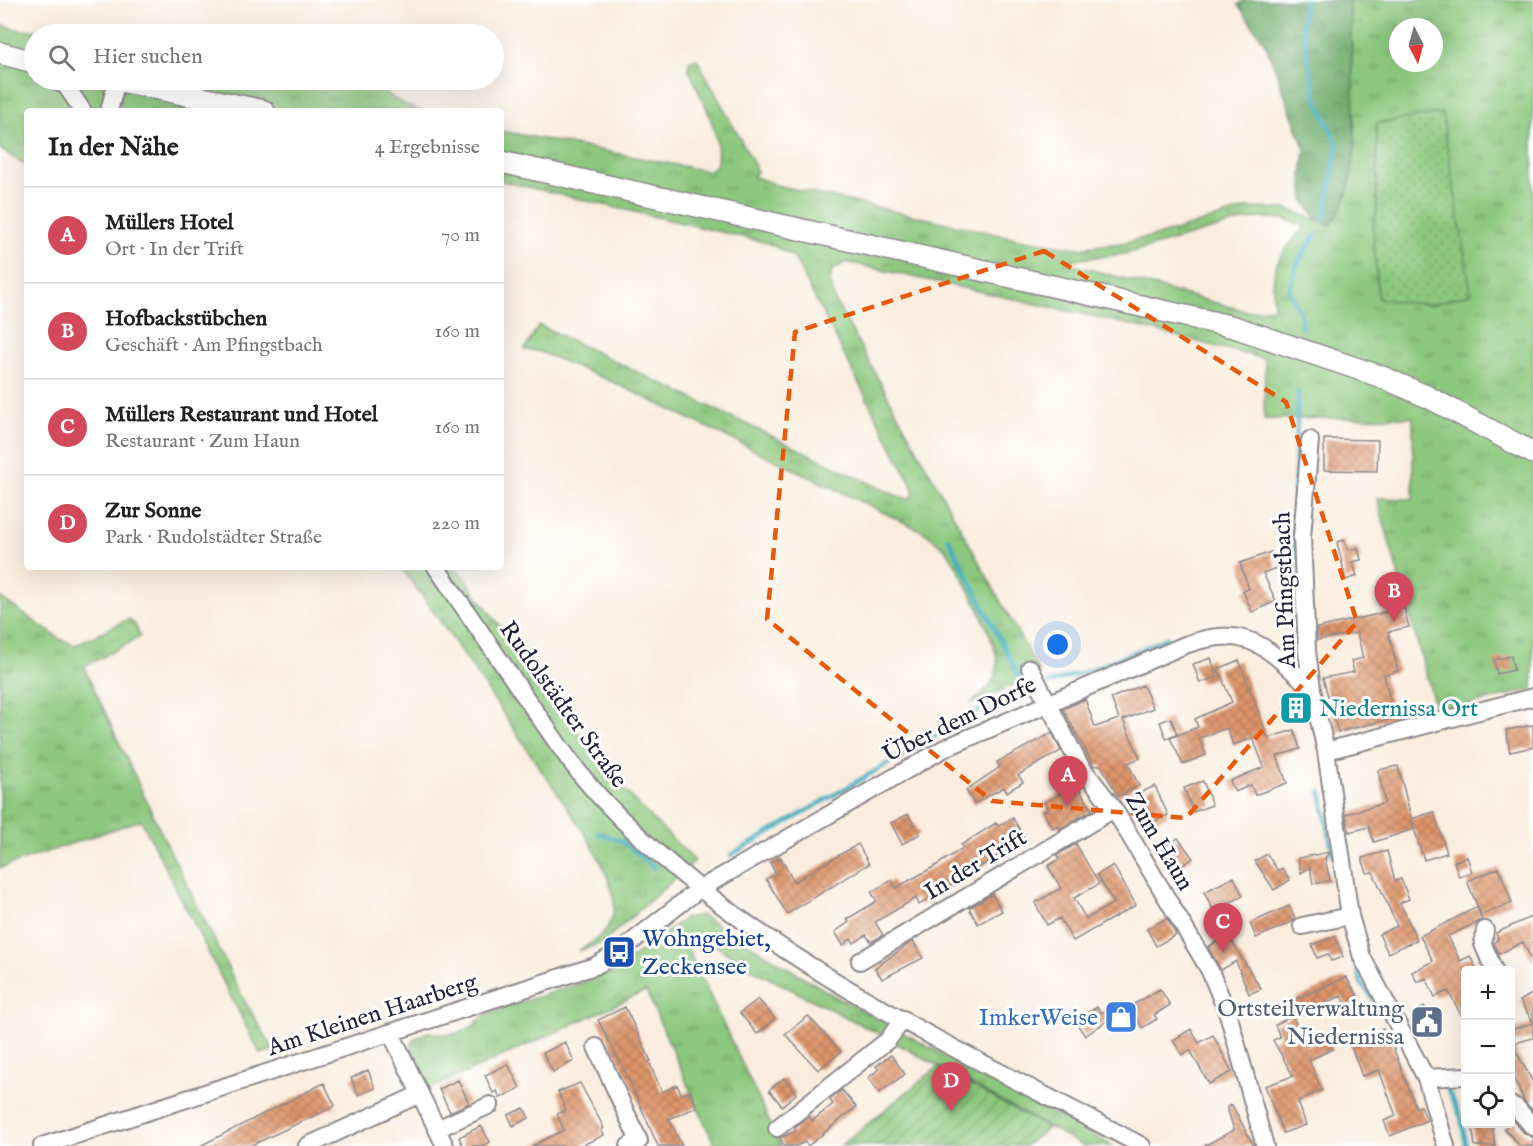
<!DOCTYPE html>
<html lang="de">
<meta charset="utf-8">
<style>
:root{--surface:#fff;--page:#f6f6f6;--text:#202124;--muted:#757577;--line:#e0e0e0;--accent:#d1495b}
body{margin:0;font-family:"IM FELL English",serif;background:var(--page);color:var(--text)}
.controls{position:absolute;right:18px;bottom:18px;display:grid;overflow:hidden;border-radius:6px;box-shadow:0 6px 24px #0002}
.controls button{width:54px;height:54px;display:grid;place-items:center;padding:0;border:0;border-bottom:2px solid var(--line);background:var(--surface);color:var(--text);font:30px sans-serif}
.compass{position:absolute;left:1389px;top:18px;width:54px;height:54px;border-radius:50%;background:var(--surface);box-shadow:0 6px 24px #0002;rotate:174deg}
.you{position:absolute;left:1058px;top:645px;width:21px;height:21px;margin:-15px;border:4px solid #fff;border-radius:50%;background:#1a73e8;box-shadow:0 0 0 9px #1a73e833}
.badge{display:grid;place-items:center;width:39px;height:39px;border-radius:50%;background:var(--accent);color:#fff;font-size:20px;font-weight:700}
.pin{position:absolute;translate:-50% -50px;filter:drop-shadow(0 2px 3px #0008)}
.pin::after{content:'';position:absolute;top:32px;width:21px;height:18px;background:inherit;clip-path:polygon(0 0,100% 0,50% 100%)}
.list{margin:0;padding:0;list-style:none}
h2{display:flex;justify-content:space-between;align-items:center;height:78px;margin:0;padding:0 24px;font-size:26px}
h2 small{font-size:20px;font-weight:400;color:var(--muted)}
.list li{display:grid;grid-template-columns:39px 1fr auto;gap:18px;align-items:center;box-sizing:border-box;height:96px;padding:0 24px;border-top:2px solid var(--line)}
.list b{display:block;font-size:22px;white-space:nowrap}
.list p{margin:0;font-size:20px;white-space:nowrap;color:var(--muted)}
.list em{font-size:20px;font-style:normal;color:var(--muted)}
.icon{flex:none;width:33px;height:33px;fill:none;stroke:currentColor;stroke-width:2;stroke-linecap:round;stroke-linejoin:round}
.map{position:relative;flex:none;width:1533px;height:1146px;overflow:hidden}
.search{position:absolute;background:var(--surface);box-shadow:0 6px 24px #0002;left:24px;top:24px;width:480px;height:66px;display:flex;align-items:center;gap:15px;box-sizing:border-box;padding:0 21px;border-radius:33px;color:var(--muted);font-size:22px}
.panel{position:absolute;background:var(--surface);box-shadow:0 6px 24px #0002;left:24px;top:108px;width:480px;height:462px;border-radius:6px}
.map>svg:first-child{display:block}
</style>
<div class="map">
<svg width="1533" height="1146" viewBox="0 0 1533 1146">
<defs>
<pattern id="grass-tufts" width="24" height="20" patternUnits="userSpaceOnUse" patternTransform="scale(1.5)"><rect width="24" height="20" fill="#8cc87d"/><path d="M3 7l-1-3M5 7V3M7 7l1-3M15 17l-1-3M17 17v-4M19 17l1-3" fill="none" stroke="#72a268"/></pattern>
<pattern id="forest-crowns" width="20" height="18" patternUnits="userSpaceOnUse" patternTransform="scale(1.5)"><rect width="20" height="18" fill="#71ac6c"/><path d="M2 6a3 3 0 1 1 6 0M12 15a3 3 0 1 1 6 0" fill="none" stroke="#5c8c5a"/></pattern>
<pattern id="park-dots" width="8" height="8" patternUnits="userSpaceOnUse" patternTransform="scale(1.5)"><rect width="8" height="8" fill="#8cc87d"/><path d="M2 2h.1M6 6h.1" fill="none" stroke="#72a268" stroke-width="1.8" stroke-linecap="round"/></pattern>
<pattern id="garden-furrows" width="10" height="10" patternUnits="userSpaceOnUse" patternTransform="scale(1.5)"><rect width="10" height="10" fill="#8cc87d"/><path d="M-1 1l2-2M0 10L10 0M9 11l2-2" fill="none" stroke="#72a268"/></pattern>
<pattern id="building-cross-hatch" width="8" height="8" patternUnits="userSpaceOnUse" patternTransform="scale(1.5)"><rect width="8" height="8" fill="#de9569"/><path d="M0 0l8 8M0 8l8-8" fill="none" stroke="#b47958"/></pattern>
</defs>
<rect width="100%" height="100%" fill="#fff"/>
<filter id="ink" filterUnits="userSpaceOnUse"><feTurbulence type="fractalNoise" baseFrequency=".0167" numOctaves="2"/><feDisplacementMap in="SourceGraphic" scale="12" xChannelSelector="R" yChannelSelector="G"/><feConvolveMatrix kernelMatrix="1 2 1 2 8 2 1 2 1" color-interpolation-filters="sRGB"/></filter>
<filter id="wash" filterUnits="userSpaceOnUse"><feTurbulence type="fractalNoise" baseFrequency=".008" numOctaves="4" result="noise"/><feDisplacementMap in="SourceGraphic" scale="24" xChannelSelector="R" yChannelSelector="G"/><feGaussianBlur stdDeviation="1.35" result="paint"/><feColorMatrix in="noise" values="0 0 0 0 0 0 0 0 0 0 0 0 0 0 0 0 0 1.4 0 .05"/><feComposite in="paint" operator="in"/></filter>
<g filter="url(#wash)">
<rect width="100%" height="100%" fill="#faedde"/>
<!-- grass -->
<path fill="url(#grass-tufts)" stroke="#57755c" stroke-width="1.5" fill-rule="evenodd" d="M1350 0H1533V689L1437 713 1377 498 1413 499V417L1264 419 1265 359 1136 326 846 262 832 270 830 281 835 300 1040 673 970 704C982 694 994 685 997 669 1002 650 958 563 944 548 938 542 929 537 922 531L615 383 538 351 524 350 539 325 895 495 909 499 914 493 911 484 793 256 768 243 501 181V131L707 171 716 165C724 135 700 96 688 68L690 60 697 59 753 162 757 172 753 176 776 185 1019 239 1078 248 1121 243 1164 234 1248 208 1287 209 1331 225 1350 183 1355 147ZM1398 27H1434V63H1398ZM1377 124 1471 292V293L1431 305 1373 228 1377 209ZM1261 218 1285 219 1305 226C1277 259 1270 265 1274 308L1246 311 1070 264V260L1125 254 1242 221Z
M0 25 20 30 147 34H34V80H376C387 98 402 105 422 111H27V166L0 149Z
M401 567H456L603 765 641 808 695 861 602 943 578 951C594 942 613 929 614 908 617 869 555 791 533 758 490 693 447 629 401 567Z
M0 597 60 639 75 645 129 619 136 626 140 637 84 667 160 830 245 1002 274 1050 260 1054 141 820 0 868Z
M701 915 833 995 1113 1146H1083L885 1037 761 974 699 936 687 947 781 1146H715L646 991 428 1090 409 1051 414 1039 428 1032C454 1038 468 1034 485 1014L611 973 685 918Z"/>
<!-- forest -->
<path fill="url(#forest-crowns)" stroke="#4a6754" stroke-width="1.5" d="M1244 0H1350L1355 147 1350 183 1343 206 1331 225 1315 217 1304 201 1302 173 1305 150 1266 45 1238 5Z"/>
<!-- park -->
<path fill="url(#park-dots)" stroke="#57755c" stroke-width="1.5" d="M1442 113 1471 293 1431 305 1378 299 1373 228 1377 209V123Z"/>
<!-- garden -->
<path fill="url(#garden-furrows)" stroke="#57755c" stroke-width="1.5" d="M938 1067 1048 1128 1025 1146H840Z"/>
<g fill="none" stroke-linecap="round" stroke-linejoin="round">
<!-- stream -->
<path stroke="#45b0c2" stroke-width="4.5" d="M1304 0 1302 28 1315 95 1338 145 1324 219
M1301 328V314L1289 291 1296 266 1315 235
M1298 393 1293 516 1298 634
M948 538 1025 688
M1293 647 1301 664
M1047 684 1090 670 1167 638
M1321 791 1333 856
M598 833 623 842 655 868
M731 855 1002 697 1030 687
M1347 933 1361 983 1381 1009
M1446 1087 1461 1117 1466 1146"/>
</g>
<g id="blocks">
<!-- building -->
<path fill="url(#building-cross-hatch)" d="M1324 439 1378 440 1377 471 1324 470Z
M1344 540 1348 550 1358 548 1361 560 1352 562 1357 576 1346 580 1337 542Z
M1271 552 1276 568 1263 573 1276 601 1252 612 1243 591 1249 589 1240 563Z
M1404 608 1409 627 1388 632 1398 671 1384 675 1394 718 1338 732 1323 678 1354 672 1351 661 1363 658 1357 633 1317 640V628Z
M1511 656 1514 670 1497 674 1494 660Z
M1211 658 1217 677 1200 683 1193 664Z
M1239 660 1268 738 1294 730 1300 749 1277 756 1287 783 1255 795 1251 785 1235 792 1230 781 1264 767 1253 738 1233 745 1227 728 1199 738 1206 755 1183 764 1170 738 1198 727 1195 719 1232 702 1218 669Z
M1143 685 1153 708 1123 720 1140 758 1128 763 1139 786 1118 796 1101 765 1094 766 1063 709 1085 699 1095 727 1119 719 1111 698Z
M1171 718 1177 734 1166 738 1160 722Z
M1533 725V747L1510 752 1506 730Z
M1052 733 1061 751 1018 775 1023 782 1007 792 1004 787 974 804 966 790 1000 767 997 762Z
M1398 766 1414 829 1374 842 1369 827 1349 832 1346 814 1385 803 1378 770Z
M1203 781 1212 805 1193 812 1184 788Z
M1076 784 1092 810 1060 829 1058 825 1053 828 1043 812 1048 809 1044 803Z
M1155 786 1168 815 1147 824 1133 796Z
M1434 812 1447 853 1424 860 1411 819Z
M908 814 920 834 902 844 891 823Z
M1013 818 1025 839 919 905 916 898 875 922 883 935 871 942 866 935 854 943 851 939 843 945 835 932 849 922 847 919 877 901 871 892 892 880 896 888 937 865 963 848 961 845 996 823 998 826Z
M1178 838 1193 858 1172 873 1157 852Z
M858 844 869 864 787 914 766 879 776 874 770 863 780 857 794 882Z
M1076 844 1099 884 1074 898 1086 919 1114 903 1097 875 1113 865 1136 905 1073 941 1060 918 1047 925 1035 903 1061 888 1048 866 1059 859 1057 855Z
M1387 851 1395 881 1401 879 1409 899 1400 903 1417 940 1388 953 1379 934 1397 926 1373 872 1367 873 1362 858Z
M1330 852 1325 858 1330 881 1313 884 1310 867 1301 873 1298 858Z
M1267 854 1278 871 1282 868 1290 880 1274 890 1255 861Z
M1467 857 1472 872 1459 877 1454 862Z
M1499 868 1512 903 1481 915 1467 881Z
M1234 877 1243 896 1227 904 1231 913 1218 919 1204 892Z
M992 894 1002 911 978 924 969 908Z
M1289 906 1295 918 1292 922 1256 938 1250 923Z
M1477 907 1482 920 1448 936 1460 961 1470 956 1477 970H1466V1024L1448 991 1435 997 1426 978 1417 982 1412 972 1433 961 1420 936Z
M1533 916V963L1523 942 1499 954 1494 943 1498 939 1496 933Z
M1167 918 1176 935 1156 946 1147 929Z
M1227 935 1232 942 1261 989 1249 994 1236 961 1221 970 1208 947Z
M1335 936 1343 957 1331 961 1328 954 1317 958 1312 945Z
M913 941 923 958 882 979 875 968Z
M1346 977 1360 1000 1348 1007 1341 996 1293 1017 1306 1046 1328 1036 1333 1049 1309 1060 1322 1090 1298 1101 1306 1125 1283 1133 1265 1086 1293 1076 1273 1040 1280 1037 1275 1025 1290 1017 1284 1004Z
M1160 989 1170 1005 1154 1015 1157 1019 1142 1028 1137 1019 1125 1026H1116L1111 1018 1085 1036 1075 1021 1097 1007 1101 1013 1121 1003 1126 1009Z
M1533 993V1022L1520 1001Z
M758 999 775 1019 757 1034 740 1013Z
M1424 1006 1441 1027 1429 1037 1412 1017Z
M625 1007 651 1061 649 1062 662 1092 677 1085 682 1095 690 1091 697 1107 669 1119 682 1146H658L626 1073 598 1020Z
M808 1016 841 1052 818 1070 785 1034Z
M1533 1023V1038L1512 1044 1533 1082V1111L1525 1102 1510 1070V1030Z
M1191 1029 1199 1043 1213 1035 1232 1072 1209 1084 1190 1050 1182 1055 1173 1040Z
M1383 1029 1393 1047 1416 1108 1421 1106 1427 1120 1390 1136 1384 1121 1396 1116 1379 1070 1362 1076 1350 1044Z
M565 1042 574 1061 553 1072 543 1053Z
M891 1055 905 1074 879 1093 868 1078 879 1069 876 1066Z
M508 1064 520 1088 500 1098 497 1091 493 1093 485 1075Z
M368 1070 375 1088 358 1095 351 1078Z
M784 1078 796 1094 782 1106 769 1090Z
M458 1080 469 1103 450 1112 439 1089Z
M324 1083 335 1106 250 1146H200Z
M580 1083 604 1128 601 1130 604 1135 581 1146H532L564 1130 557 1114 566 1110 558 1092Z
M842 1090 856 1107 808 1146 805 1142 796 1146H784L780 1138 796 1131 794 1128 809 1116 812 1121 833 1104 830 1100Z
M1232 1105 1254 1146H1204L1234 1130 1227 1107Z
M524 1108 529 1118 513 1126 508 1115Z
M1513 1120 1525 1134 1533 1137V1146H1520L1504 1128Z
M1472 1124H1492L1495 1146H1475Z
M481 1126 490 1142 482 1146H463L459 1137Z"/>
</g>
</g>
<g filter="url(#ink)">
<use href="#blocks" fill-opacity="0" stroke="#8e888c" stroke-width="1.5"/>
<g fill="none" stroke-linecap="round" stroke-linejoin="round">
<!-- minor casing -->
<g stroke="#8e888c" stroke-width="20">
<path id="minor" d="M55 80 66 86 83 111
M109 111 117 80
M1310 440 1302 537 1307 651 1312 689 1326 751 1350 916 1362 957 1426 1078 1446 1146
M436 567C466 611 496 654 526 698 550 732 573 769 602 799 750 957 954 1046 1142 1146
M1030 668 1079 764 1114 809 1210 971 1229 1017 1265 1146
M1326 751 1533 697
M1302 926 1350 916
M1485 930 1483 944 1494 970
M860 961 1114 809
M391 1033 445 1146
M596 1047 639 1141 629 1146
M1426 1078 1466 1076
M1510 1105 1516 1107 1533 1127
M777 1128 888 1040 903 1019
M437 1129 490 1105
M42 1146 595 966 619 952 698 890 945 748 1185 645C1247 623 1267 647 1312 689
M307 1146 420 1094"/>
</g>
<!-- major casing -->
<g stroke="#8e888c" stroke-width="24">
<path id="major" d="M0 53 34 62
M116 80 264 111
M501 162 1234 327 1382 377 1428 397 1533 453"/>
</g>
<!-- minor -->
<use href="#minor" stroke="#fff" stroke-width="16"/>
<!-- major -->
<use href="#major" stroke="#fff" stroke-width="21"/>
</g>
</g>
<!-- marked area -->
<path fill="none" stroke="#e8590c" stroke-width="4.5" stroke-dasharray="12 8" stroke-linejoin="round" d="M1044 251 1286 402 1357 622 1186 818 992 801 767 619 795 332Z"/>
<!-- icons -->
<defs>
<g id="building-square" transform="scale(1.725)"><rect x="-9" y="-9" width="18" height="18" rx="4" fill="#0f9aa8" stroke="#fff"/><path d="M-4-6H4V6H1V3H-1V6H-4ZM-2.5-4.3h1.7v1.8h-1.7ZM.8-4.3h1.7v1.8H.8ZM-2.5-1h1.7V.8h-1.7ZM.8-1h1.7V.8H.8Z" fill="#fff"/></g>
<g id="bus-square" transform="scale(1.725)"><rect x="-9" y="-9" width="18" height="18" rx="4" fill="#1a4fb4" stroke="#fff"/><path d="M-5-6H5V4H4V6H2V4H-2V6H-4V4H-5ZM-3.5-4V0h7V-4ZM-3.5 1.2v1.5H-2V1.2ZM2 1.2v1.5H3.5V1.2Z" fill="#fff"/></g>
<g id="shop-square" transform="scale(1.725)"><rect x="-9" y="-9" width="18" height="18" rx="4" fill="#3f7fe0" stroke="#fff"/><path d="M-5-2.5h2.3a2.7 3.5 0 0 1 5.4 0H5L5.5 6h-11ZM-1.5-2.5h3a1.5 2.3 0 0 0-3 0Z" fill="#fff"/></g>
<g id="civic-square" transform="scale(1.725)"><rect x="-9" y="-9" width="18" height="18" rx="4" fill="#5c6f8a" stroke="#fff"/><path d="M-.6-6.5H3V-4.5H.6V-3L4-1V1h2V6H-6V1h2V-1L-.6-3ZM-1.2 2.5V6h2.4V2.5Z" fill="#fff"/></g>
</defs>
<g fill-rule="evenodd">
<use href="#building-square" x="1296" y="708"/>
<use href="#bus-square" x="619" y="952"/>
<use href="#shop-square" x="1121" y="1017"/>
<use href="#civic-square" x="1427" y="1022"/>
</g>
<g text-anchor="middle" stroke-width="6" stroke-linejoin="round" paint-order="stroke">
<!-- street labels -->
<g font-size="24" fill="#22223b" stroke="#fff">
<text transform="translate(1284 590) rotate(-92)" y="8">Am Pfingstbach</text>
<text transform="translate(564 704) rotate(54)" y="8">Rudolstädter Straße</text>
<text transform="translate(959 719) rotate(-26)" y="8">Über dem Dorfe</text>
<text transform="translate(1160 841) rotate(59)" y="8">Zum Haun</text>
<text transform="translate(975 864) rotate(-31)" y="8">In der Trift</text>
<text transform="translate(372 1014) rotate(-18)" y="8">Am Kleinen Haarberg</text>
</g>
<!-- culture labels -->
<g font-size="24" fill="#0d838f" stroke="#fff" text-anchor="start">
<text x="1319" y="716">Niedernissa Ort</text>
</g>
<!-- transit labels -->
<g font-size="24" fill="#164399" stroke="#fff" text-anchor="start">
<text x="642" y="946">Wohngebiet,<tspan x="642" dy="28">Zeckensee</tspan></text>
</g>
<!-- service labels -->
<g font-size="24" fill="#4e5e75" stroke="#fff" text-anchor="end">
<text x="1404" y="1016">Ortsteilverwaltung<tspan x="1404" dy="28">Niedernissa</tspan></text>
</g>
<!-- shop labels -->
<g font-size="24" fill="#366cbe" stroke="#fff" text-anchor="end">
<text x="1098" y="1025">ImkerWeise</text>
</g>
</g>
</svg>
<div class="controls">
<button>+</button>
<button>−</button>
<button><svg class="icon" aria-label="locate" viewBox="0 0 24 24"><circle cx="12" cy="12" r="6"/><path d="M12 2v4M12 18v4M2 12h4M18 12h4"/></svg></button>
</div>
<svg class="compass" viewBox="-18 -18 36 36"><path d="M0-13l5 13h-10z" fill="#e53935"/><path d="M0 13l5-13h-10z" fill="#757577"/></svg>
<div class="you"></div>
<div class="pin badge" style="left:1068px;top:806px">A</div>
<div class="pin badge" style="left:1394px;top:622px">B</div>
<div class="pin badge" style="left:1223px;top:953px">C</div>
<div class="pin badge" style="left:951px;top:1112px">D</div>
<div class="search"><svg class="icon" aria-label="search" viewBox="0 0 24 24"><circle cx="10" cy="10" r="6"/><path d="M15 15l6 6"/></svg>Hier suchen</div>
<section class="panel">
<h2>In der Nähe<small>4 Ergebnisse</small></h2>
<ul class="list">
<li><span class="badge">A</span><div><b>Müllers Hotel</b><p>Ort · In der Trift</p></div><em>70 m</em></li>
<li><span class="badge">B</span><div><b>Hofbackstübchen</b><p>Geschäft · Am Pfingstbach</p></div><em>160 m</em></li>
<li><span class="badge">C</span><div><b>Müllers Restaurant und Hotel</b><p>Restaurant · Zum Haun</p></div><em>160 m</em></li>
<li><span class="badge">D</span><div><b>Zur Sonne</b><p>Park · Rudolstädter Straße</p></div><em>220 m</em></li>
</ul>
</section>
</div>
